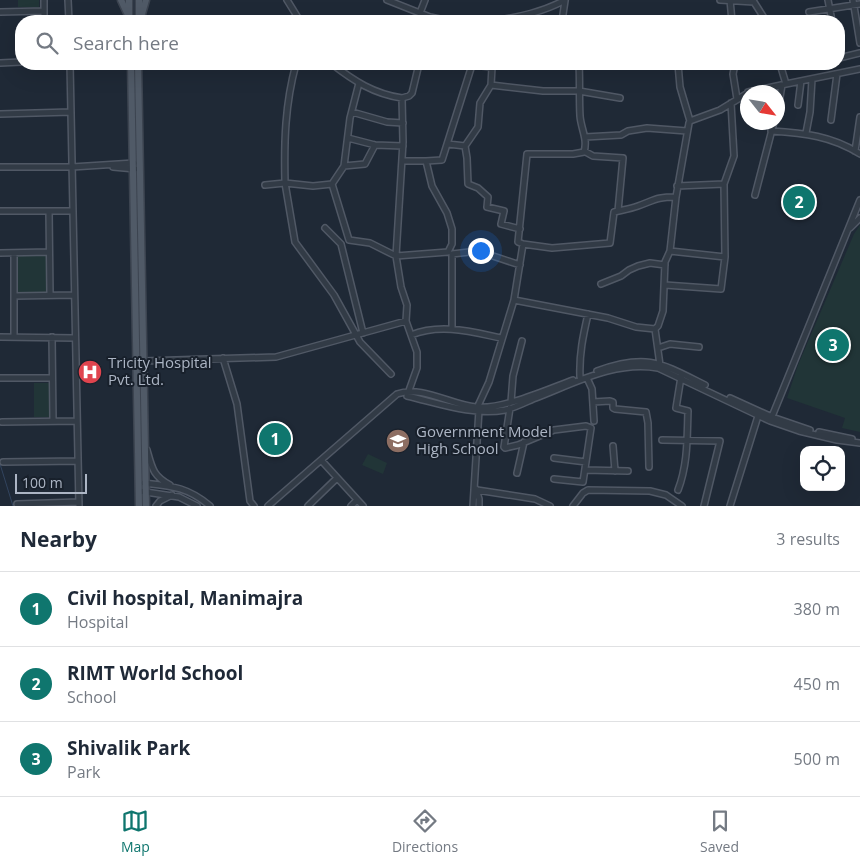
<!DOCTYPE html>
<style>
:root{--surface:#fff;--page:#f2f2f3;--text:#1f2937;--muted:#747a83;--line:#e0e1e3;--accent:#0f766e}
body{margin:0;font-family:"Open Sans",sans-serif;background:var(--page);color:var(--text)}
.controls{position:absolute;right:15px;bottom:15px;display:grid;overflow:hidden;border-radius:10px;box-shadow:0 5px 20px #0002}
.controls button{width:45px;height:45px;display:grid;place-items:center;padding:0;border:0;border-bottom:1px solid var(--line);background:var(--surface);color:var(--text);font:25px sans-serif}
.compass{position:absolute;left:740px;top:85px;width:45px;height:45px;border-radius:50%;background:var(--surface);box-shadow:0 5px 20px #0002;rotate:121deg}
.scale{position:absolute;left:15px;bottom:12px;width:72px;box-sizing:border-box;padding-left:5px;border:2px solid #acb5c4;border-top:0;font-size:14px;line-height:18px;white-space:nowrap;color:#acb5c4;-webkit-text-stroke:4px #18202b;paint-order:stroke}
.you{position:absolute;left:480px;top:250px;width:18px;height:18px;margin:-12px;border:4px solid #fff;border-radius:50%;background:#1a73e8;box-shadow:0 0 0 8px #1a73e833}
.badge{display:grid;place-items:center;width:32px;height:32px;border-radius:50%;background:var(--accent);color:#fff;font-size:16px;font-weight:700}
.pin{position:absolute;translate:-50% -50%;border:2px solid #fff;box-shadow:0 1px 5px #0006}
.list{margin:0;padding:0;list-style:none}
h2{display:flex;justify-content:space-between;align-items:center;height:65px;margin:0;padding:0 20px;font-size:21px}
h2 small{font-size:16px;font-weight:400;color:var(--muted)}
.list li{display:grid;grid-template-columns:32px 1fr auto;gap:15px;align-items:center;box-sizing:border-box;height:75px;padding:0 20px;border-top:1px solid var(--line)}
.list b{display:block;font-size:19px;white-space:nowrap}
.list p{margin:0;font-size:16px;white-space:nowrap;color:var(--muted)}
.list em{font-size:16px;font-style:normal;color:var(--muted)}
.icon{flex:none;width:28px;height:28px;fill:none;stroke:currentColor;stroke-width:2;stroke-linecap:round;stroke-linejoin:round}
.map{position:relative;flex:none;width:860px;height:506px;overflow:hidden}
.search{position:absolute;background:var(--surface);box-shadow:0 5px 20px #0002;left:15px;right:15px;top:15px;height:55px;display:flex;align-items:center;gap:12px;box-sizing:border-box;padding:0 18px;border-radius:20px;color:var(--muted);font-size:19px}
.sheet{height:290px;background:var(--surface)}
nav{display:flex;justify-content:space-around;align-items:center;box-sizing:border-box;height:70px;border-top:1px solid var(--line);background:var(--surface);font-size:14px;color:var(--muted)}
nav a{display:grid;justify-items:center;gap:2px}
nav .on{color:var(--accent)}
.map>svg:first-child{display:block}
</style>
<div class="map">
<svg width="860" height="506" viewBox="0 0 860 506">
<rect width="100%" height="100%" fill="#1f2936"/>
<!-- green -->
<path fill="#213537" d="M18 0H39V7H18Z
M860 225V432L842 428 845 418 787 398 798 365 854 234Z
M16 255H46V293H16Z
M34 383H49V417H34Z
M368 454 387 463 383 474 362 465Z"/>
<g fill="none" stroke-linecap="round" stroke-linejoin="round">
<!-- stream -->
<path stroke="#32445e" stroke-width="1" d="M0 464 13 506"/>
<!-- minor casing -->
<g stroke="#505865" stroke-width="8">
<path id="minor" d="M44 0V21
M68 0 69 21
M287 0 300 21
M387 0 430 17 449 21
M720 0 754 2 766 21
M730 0 732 21
M828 0 832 21
M853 0 860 43
M0 12 44 11
M809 12 860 4
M420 13 425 0
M494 21C519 17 543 12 565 0
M562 21 565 1
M839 26 841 32 839 38
M839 58 860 53
M0 63 21 62
M70 64 79 506
M332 64C354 81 374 94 402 98
M678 64 680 87 690 121
M735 64 733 74 737 99
M780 64 786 84 860 69
M748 92 786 84
M798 105 801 81
M778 109 782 85
M352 112 387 122 403 123
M0 114 71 112
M831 120 837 74
M771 131C804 133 832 136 860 154
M806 133 810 112 812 79
M585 137 621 135 628 131 647 128 687 131
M348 138 375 145 403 146
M448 144 465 146 478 127 480 103 491 85 543 91H579L620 98
M465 146 467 158 468 184 478 188 488 197 487 207 504 211 501 224 520 229
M584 151 593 156 623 158 618 211
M855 151 860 117
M426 161 442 160 472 65 492 67 491 85
M344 166 365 164 375 145
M0 167H72L134 163
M113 167 135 169
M332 184 344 166 350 118 359 83
M265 185 285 183C284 142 285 104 296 64
M677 186 724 184
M755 195 774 122
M0 211H73
M49 211 50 295
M325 228 341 244 363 333
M850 228 860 218
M523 244 518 242 527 154H573L584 152C588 139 581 129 580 116 579 99 580 81 579 64
M670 251 725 257
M0 253 49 252
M14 253V337
M601 284 621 276 629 270 638 266 650 263 665 265
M665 285 721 289 725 257 724 184 734 156 731 103
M14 296 74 295
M514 300 523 244 552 248 610 243 614 212C622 210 630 209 638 206 655 200 656 197 676 197
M406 321 407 305 401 287 396 256 403 142 402 98 409 96 412 93 419 64
M452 329V254L478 251 520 265
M655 329 658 326 663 311 665 262 670 251 676 197 689 123 690 121 720 110 748 93
M411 335C441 323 472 332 501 338
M0 337 75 338
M52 337 53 420
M658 348 670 344 699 347
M223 358 237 404 250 501 254 506
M144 361 276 357 406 321 417 352V368L407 396C438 403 473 416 505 410 514 408 524 403 533 399 573 384 615 360 658 368L770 421 799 431 837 440 860 443
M597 371C647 353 661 363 705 385
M391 374 360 342 334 295 295 242 285 183 313 186 332 184 349 240 370 243 396 256 448 252 452 244V229L447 213 432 186 426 161H402
M580 377C579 355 583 336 588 314
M0 378H52
M587 378 592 389 594 421
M730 398 772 417 810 430
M511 402 513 376 522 341
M593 402 610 401 613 402V408L615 409 646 412 648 423 649 467
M477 408 489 382 514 300 608 318 636 327 655 329 660 365
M510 408 504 447 505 448 518 445 554 430 586 426 591 428 583 482 554 479
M771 419 860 200
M2 422 77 421
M819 432 852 439
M662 440 720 441 704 506
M613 446 615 471
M147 450C152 468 153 476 170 485
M554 458 586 462
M321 460 363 506
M3 462 78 461
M585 470 628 471
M517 473 524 442
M144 483C171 486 188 487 210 506
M476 489 479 499V506
M477 490 535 499 550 506
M678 490C688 464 687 438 688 411L676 408 681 377
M139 491 179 497 197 506
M17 504 79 502
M156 506 160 501 172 495
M268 506 397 394C422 385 451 405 476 407 502 410 548 389 573 380
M308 506 337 478
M351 506 357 500
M473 506 479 410
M573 506 583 493 588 490 650 491 666 495 682 506
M730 506 758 416"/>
</g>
<!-- major casing -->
<g stroke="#3c4450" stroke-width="9">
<path id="major" d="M121 0 128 15
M129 0V21
M139 16V0
M140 21 146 0
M131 64 139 506
M138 64 146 506"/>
</g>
<!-- minor -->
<use href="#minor" stroke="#323b46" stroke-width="5"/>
<!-- major -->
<use href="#major" stroke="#505a67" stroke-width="6"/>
</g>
<!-- icons -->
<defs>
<g id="hospital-disc" transform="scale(1.25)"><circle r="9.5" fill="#e0444e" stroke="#18202b"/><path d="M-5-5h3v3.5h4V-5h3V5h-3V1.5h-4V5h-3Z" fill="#fff"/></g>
<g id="school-disc" transform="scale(1.25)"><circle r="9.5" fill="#8d6e63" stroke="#18202b"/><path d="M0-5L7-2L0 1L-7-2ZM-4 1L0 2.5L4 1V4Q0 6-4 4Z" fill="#fff"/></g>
</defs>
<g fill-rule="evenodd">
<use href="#hospital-disc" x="90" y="372"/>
<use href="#school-disc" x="398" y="441"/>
</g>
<g text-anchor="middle" stroke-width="4" stroke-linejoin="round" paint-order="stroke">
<!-- poi labels -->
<g font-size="15" fill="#acb5c4" stroke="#18202b" text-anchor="start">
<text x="108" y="368">Tricity Hospital<tspan x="108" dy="17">Pvt. Ltd.</tspan></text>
<text x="416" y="437">Government Model<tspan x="416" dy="17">High School</tspan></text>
</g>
</g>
</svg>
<div class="controls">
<button><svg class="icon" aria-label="locate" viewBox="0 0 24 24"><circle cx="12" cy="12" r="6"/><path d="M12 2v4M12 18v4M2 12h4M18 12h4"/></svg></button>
</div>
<svg class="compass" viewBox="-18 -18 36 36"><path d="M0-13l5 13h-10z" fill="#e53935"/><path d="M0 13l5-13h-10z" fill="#747a83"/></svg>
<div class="scale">100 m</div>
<div class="you"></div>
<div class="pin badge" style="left:275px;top:439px">1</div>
<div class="pin badge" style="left:799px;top:202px">2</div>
<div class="pin badge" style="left:833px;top:345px">3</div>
<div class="search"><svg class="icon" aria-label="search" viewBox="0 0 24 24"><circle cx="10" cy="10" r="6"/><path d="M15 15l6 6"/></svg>Search here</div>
</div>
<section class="sheet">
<h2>Nearby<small>3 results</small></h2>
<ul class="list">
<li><span class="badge">1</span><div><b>Civil hospital, Manimajra</b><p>Hospital</p></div><em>380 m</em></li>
<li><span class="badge">2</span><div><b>RIMT World School</b><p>School</p></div><em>450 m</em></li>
<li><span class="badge">3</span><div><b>Shivalik Park</b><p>Park</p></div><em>500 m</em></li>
</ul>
</section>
<nav>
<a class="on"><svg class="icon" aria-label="map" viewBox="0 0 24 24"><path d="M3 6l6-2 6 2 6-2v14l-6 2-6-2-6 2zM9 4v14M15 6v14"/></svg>Map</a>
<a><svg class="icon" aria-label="directions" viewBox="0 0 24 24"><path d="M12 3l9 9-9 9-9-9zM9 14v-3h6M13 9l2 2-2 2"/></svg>Directions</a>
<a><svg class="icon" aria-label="saved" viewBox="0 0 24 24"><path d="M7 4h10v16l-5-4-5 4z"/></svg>Saved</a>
</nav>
